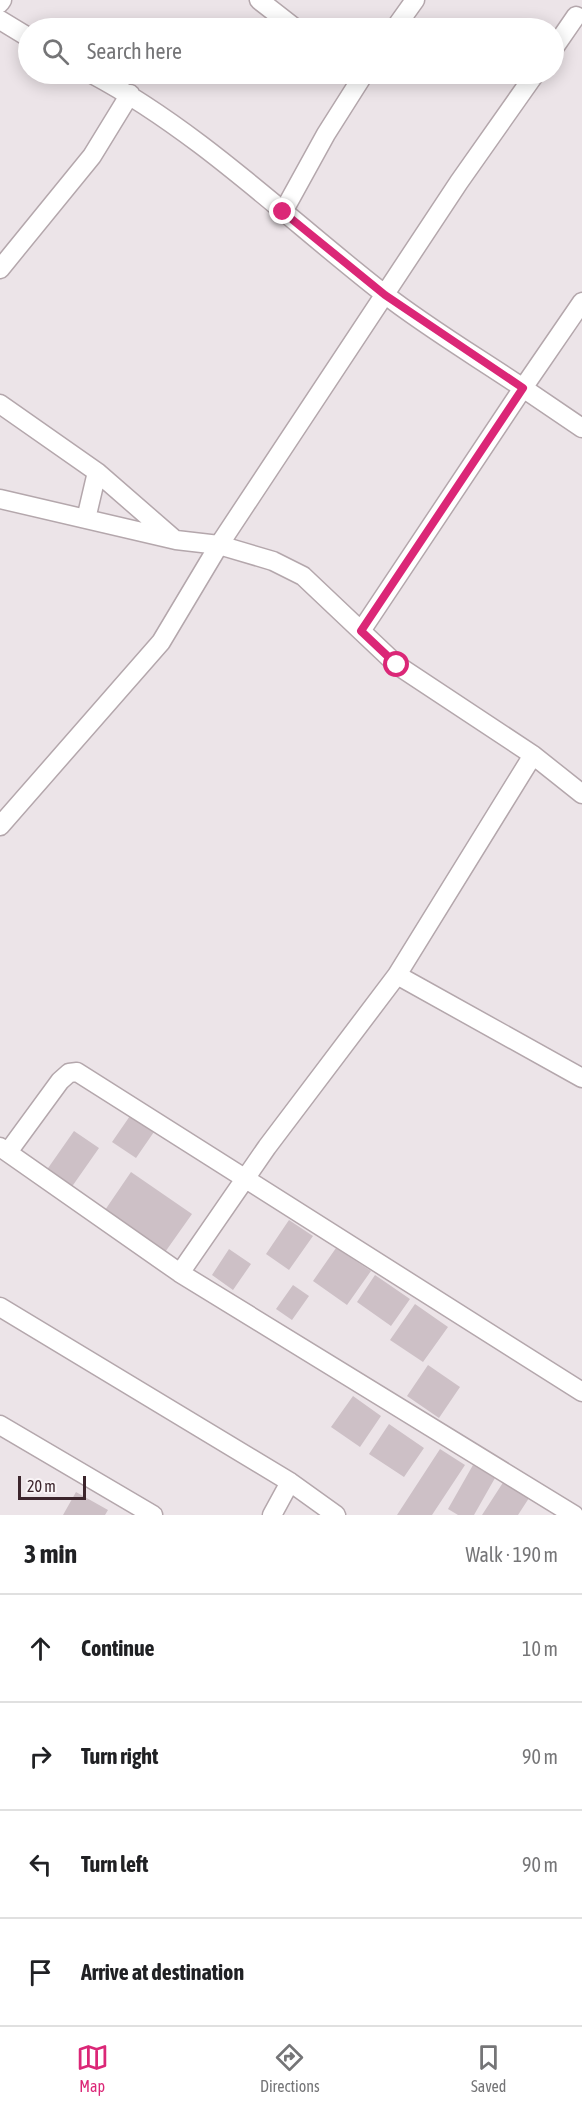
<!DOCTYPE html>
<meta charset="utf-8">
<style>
:root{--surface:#fff;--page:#f6f6f6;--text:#202124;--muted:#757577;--line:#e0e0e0;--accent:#db2777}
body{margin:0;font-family:"Asap Condensed",sans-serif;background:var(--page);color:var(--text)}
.scale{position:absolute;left:18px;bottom:15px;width:68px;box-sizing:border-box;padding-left:6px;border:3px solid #3c252c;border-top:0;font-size:16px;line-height:21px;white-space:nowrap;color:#3c252c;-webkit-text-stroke:4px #f9f4f6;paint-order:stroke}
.stop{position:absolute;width:18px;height:18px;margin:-14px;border:4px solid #db2777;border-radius:50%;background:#fff}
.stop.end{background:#db2777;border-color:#fff;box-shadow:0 2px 6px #0008}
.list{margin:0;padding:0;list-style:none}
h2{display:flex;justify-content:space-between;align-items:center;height:78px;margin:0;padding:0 24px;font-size:26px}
h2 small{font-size:20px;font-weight:400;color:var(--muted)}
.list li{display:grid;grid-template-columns:39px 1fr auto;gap:18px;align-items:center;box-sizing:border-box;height:108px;padding:0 24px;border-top:2px solid var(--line)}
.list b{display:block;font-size:22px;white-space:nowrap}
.list em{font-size:20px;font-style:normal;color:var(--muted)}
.icon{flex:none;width:33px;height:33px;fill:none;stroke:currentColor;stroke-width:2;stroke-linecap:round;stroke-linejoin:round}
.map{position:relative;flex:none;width:582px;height:1515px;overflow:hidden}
.search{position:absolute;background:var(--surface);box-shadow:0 3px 15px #0003;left:18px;right:18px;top:18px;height:66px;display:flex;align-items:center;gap:15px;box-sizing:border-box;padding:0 21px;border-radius:33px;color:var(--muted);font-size:22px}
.sheet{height:510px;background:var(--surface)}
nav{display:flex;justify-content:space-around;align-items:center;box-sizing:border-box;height:84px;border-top:2px solid var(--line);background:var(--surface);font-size:16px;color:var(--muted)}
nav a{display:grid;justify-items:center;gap:3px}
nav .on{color:var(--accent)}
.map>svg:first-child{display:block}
</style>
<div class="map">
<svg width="582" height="1515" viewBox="0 0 582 1515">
<rect width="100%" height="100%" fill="#ece4e8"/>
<!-- building -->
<path fill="#cdc0c6" d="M132 1113 156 1129 136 1158 112 1142Z
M74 1131 99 1148 71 1188 46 1171Z
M131 1172 192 1214 163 1255 103 1213Z
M289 1220 313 1236 289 1270 266 1254Z
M336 1248 371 1271 347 1305 313 1281Z
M229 1249 251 1264 233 1290 212 1275Z
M375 1275 410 1299 391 1326 357 1302Z
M293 1285 309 1296 292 1320 276 1309Z
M415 1304 448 1327 423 1362 390 1340Z
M428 1365 460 1387 439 1418 407 1396Z
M353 1396 381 1416 360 1447 331 1427Z
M389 1424 424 1448 404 1477 369 1454Z
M440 1449 465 1465 432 1515H397Z
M473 1465 495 1478 474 1515H458L448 1509Z
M504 1481 529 1498 518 1515H482Z
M76 1492 108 1510 105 1515H63Z"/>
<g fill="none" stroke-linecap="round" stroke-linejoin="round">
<!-- street casing -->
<g stroke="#b4a7ac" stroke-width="21">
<path id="street" d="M259 0 295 28
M0 3 2 0
M0 20 28 37
M395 28 415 0
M554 48 576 16
M92 74C199 131 288 219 383 293 428 328 477 357 523 388L361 631
M283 212 326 134 364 74
M0 269 92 156 130 94
M582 302 523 388 582 428
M0 404 97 472 174 539
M0 499 176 540 219 545 273 561 303 576 397 665 533 755 582 794
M86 519 97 472
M0 826 161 642 219 545 459 182 535 74
M397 975 582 1078
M0 1147 180 1273 574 1515
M8 1152 60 1081 69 1073 77 1072 582 1392
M180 1273 267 1147 397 975 533 755
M0 1307 290 1482
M0 1425 153 1515
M272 1515 290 1482 336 1515"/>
</g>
<!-- street -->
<use href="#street" stroke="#fff" stroke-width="18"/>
</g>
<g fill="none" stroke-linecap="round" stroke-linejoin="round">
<!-- route -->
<path stroke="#db2777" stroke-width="8" d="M283 212 385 295 523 388 361 631 397 665"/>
</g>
</svg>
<div class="scale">20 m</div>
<div class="stop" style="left:397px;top:665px"></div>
<div class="stop end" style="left:283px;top:212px"></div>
<div class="search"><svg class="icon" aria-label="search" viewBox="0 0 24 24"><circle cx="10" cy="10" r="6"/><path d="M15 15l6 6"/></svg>Search here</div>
</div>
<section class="sheet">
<h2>3 min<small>Walk · 190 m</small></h2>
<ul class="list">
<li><svg class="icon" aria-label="ahead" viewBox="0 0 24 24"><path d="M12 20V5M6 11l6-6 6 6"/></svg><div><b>Continue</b></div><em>10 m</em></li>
<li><svg class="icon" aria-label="right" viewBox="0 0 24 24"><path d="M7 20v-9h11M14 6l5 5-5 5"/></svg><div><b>Turn right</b></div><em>90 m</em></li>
<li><svg class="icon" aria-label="left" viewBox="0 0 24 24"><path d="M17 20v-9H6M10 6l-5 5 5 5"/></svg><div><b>Turn left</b></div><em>90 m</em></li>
<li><svg class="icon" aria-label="arrive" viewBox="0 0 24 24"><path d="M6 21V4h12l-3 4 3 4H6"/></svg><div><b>Arrive at destination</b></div></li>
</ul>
</section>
<nav>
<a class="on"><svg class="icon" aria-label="map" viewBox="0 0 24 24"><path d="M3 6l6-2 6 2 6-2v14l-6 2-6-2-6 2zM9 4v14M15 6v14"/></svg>Map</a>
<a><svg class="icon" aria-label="directions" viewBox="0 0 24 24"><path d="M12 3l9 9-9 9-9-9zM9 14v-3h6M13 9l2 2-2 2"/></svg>Directions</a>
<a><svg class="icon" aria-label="saved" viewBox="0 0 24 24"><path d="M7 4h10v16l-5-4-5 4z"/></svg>Saved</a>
</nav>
